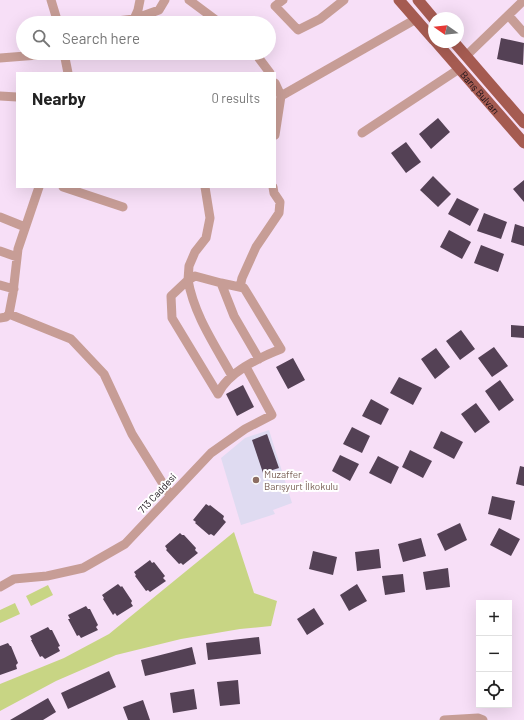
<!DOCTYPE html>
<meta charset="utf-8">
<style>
:root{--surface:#fff;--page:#f2f2f2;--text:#222;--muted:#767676;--line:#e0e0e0}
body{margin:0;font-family:Barlow,sans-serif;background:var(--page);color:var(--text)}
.controls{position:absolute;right:12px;bottom:12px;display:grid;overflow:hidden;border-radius:0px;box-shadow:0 4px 16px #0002}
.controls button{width:36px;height:36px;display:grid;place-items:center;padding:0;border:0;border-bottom:1px solid var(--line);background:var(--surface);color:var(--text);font:20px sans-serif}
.compass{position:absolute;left:428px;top:12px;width:36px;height:36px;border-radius:50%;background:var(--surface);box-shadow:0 4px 16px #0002;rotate:284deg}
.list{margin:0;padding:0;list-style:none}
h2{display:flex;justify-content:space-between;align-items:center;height:52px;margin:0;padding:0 16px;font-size:17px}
h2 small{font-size:13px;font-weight:400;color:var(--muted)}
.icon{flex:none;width:22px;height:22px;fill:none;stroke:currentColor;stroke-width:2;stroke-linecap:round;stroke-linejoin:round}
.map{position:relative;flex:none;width:524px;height:720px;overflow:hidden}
.search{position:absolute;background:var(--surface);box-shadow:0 4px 16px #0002;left:16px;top:16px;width:260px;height:44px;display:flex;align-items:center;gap:10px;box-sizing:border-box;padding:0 14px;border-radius:22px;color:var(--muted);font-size:15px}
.panel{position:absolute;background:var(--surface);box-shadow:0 4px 16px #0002;left:16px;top:72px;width:260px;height:116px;border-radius:0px}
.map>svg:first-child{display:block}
</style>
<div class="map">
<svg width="524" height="720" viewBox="0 0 524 720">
<rect width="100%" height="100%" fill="#f7dff7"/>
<!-- education -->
<path fill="#dfdbf1" d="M269 430 292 503 273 510 275 514 241 525 221 458 245 438Z"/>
<!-- green -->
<path fill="#c8d584" d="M234 532 254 593 277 601 271 626 240 629 181 639 116 655 56 681 0 711V684L64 658 109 634Z
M48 585 53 595 31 606 26 596Z
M15 603 20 614 0 623V610Z"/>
<!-- building -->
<path fill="#544155" d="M501 38 524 43 523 65 497 59Z
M438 118 450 132 431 149 419 134Z
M406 142 421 162 406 173 391 153Z
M433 176 451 194 438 207 420 190Z
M524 180V202L513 189Z
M457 198 479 209 470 226 448 214Z
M484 213 507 222 501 239 477 231Z
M515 224 524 227V246L511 242Z
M449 230 471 242 462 259 440 247Z
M481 245 504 254 498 272 474 263Z
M511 325 524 326V338L511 337Z
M461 330 475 349 460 360 446 341Z
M494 347 508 366 492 377 478 358Z
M436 348 450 367 435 379 421 359Z
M293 358 305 380 288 389 276 367Z
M399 377 422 388 413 405 390 393Z
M500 380 514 400 499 411 485 391Z
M243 385 254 407 237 416 226 394Z
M371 399 389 409 381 425 362 416Z
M476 403 490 422 475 433 461 414Z
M352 427 370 436 362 453 343 444Z
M441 431 463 442 454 459 433 448Z
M267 434 279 468 263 473 252 440Z
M410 450 432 461 423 478 402 467Z
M340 455 359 464 350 481 332 471Z
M378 456 399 467 391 484 369 473Z
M520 466 524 467V486L516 484Z
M492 496 515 501 511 520 488 514Z
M206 504 209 506 210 505 224 516 223 519 226 522 214 536 211 534 209 535 195 523 196 522 193 520Z
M460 523 467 540 445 551 437 534Z
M499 528 520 539 511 556 490 545Z
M180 533 182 535H184L196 548 195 550 198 553 183 565 181 563 179 564 166 550 167 549 165 546Z
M421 538 426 556 403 562 398 544Z
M379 549 381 568 357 571 355 552Z
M313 551 337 557 333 575 309 569Z
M150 560 152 563 154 562 165 576 163 578 166 581 150 592 148 590 146 591 135 576 136 575 134 572Z
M448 568 450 587 426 590 423 572Z
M403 574 405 592 385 595 382 576Z
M118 584 121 587 122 586 132 601 131 603 133 606 117 616 115 613 113 615 103 599 104 598 102 595Z
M357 584 367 601 349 611 340 595Z
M86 606 88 609H90L98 625 96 627 98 630 81 638 79 635 77 636 68 619H70L68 615Z
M314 608 324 624 307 635 297 619Z
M48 627 50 630H52L60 646 58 647 60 651 45 659 42 656 40 657 31 640H32L30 636Z
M259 637 261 654 208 660 206 643Z
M8 643 10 646H11L18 663 16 665 17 669 0 675V646Z
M192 647 196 664 145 676 141 660Z
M109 671 116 687 68 709 61 693Z
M238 680 240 704 220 706 217 682Z
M194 689 197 709 173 713 170 693Z
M48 698 56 712 43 720H10Z
M143 700 150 720H128L123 707Z"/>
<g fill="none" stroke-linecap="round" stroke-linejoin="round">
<!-- minor -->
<path stroke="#c79d96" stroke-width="9" d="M51 0 58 23
M189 0 220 23
M283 0 275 6 298 30 320 19 344 0
M509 16 524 33
M134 19 159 10 165 0
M100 23 134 19 138 10 140 0
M64 53 68 73
M255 53 270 73
M466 56 524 0
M0 58 64 53
M275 83 281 96
M0 96 17 97
M362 133 459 69
M275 135 281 96 416 19
M39 187 18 249 13 293 9 314 71 339 104 374 132 434 170 495
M63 187 123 207
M205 187 210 218 206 238 195 252 189 266 188 280 195 276 221 283 234 316 259 359
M0 217 25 227
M0 251 17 257
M0 285 14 289
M240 287 242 278 256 247 279 213 280 202 274 193 273 187
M0 318 6 317 9 314
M218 394 172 318 171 296 188 280C194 315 215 345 232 376
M218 394C227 373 260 357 281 349L244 288 221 283
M0 587 14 579 47 576 83 568 125 544 211 453 245 429 272 415 246 367
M444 720 478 718 483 720"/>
<!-- major -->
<g stroke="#a55b51" stroke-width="11">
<path d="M399 0 434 40"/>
<path d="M418 0 434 19"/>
<path id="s1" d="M436 42 524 143"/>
<path d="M454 42 524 123"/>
</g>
</g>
<!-- markers -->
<circle fill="#8d6e63" stroke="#fff" stroke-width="1.5" cx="256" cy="480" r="4"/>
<g text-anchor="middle" stroke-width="4" stroke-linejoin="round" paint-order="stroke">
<!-- street labels -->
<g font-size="10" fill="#181018" stroke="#fff">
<text dy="4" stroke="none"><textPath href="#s1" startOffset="67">Barış Bulvarı</textPath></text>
<text transform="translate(157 493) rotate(-47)" y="4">713 Caddesi</text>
</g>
<!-- education labels -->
<g font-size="10" fill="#785e54" stroke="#fff" text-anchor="start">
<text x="264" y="478">Muzaffer<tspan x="264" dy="12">Barışyurt İlkokulu</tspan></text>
</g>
</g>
</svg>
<div class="controls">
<button>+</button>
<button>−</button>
<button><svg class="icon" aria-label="locate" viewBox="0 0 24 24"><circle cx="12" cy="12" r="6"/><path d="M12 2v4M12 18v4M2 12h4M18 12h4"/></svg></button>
</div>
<svg class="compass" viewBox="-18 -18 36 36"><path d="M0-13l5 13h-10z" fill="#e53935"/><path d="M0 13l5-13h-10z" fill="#767676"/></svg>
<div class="search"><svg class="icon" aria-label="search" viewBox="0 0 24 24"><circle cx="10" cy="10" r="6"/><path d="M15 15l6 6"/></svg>Search here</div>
<section class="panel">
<h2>Nearby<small>0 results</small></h2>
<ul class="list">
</ul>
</section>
</div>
